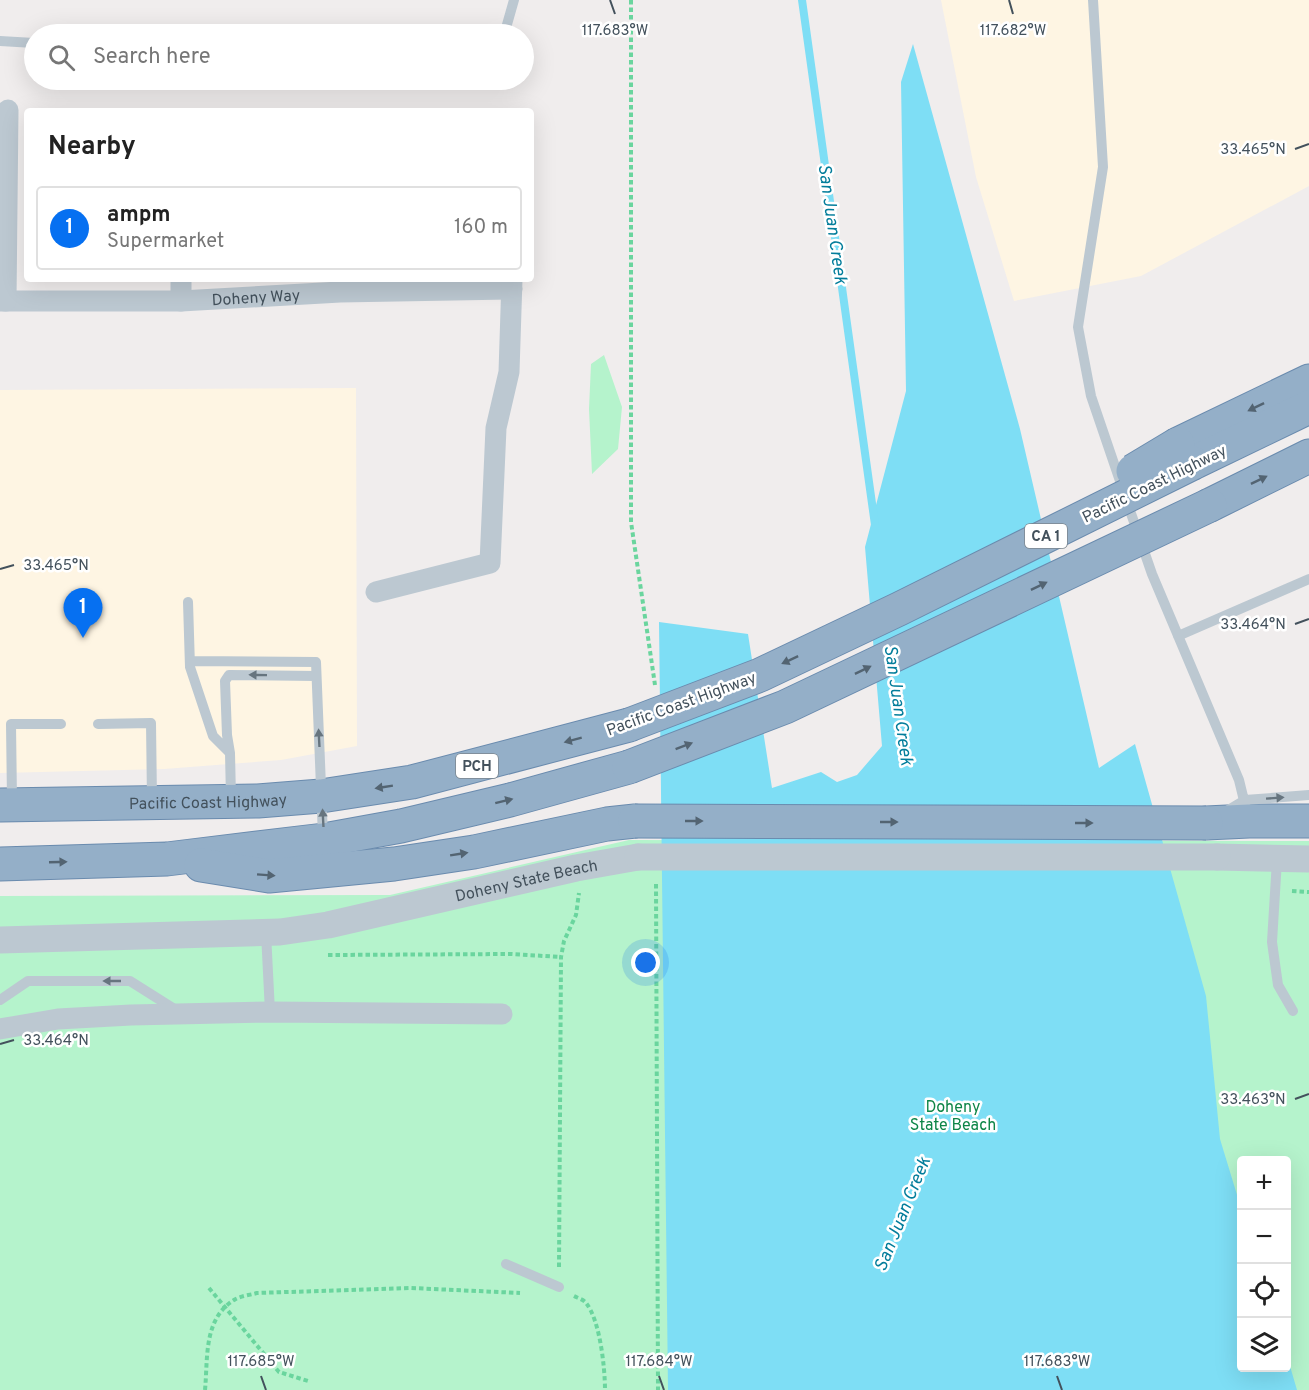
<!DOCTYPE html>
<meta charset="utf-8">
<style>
:root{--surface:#fff;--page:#f6f6f6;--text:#222;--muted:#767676;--line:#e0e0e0;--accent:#0670f1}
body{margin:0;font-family:Overpass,sans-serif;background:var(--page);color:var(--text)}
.controls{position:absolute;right:18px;bottom:18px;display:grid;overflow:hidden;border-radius:6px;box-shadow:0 6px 24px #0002}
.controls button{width:54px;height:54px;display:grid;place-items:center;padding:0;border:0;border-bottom:2px solid var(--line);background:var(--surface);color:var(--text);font:30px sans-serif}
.you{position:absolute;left:646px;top:963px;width:21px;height:21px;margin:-15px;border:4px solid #fff;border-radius:50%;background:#1a73e8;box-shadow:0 0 0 9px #1a73e833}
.badge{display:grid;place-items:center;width:39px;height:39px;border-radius:50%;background:var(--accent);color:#fff;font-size:20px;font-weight:700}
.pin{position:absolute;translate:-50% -50px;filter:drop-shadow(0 2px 3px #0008)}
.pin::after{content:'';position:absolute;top:32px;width:21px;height:18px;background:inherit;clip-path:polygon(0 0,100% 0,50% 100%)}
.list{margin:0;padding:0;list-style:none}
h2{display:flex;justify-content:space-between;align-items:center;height:78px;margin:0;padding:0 24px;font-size:26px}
h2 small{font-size:20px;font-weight:400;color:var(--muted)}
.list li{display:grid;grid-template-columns:39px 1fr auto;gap:18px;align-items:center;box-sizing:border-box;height:84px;margin:0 12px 12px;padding:0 12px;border:2px solid var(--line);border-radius:6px}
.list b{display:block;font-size:22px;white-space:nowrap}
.list p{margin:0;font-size:20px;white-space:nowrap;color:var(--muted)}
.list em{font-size:20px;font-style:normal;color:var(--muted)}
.icon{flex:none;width:33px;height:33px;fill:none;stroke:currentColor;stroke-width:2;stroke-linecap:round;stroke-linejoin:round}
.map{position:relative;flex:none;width:1309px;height:1390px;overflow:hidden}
.search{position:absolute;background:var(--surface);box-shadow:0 6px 24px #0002;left:24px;top:24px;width:510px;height:66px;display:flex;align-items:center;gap:15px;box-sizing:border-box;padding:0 21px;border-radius:33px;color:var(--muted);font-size:22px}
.panel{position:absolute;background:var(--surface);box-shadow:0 6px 24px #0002;left:24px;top:108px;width:510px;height:174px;border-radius:6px}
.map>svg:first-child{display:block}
</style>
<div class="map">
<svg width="1309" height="1390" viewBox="0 0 1309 1390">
<rect width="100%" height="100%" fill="#f0eded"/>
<!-- commercial -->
<path fill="#fef5e3" d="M941 0H1309V186L1141 276 1014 301 976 177Z
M356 388 357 746 281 760 164 769 0 773V390Z"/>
<!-- green -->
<path fill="#b5f3cc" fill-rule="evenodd" d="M604 355 622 407 618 449 592 474 589 409 591 364Z
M629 840 1309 841V1390H0V896L390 895ZM1242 1160H1286V1368H1242Z"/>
<!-- water -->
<path fill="#7edef5" d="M913 44 1020 429 1099 768 1135 744 1206 996 1220 1139 1241 1208 1242 1368H1286L1287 1356 1297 1390H668L659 622 748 634 772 788 821 772 837 782 857 775 882 746 865 547 906 391 901 82Z"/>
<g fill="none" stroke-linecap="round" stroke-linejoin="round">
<!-- stream -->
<path stroke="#7edef5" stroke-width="8" d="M802 0 875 525"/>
<!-- trunk casing -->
<g stroke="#6a8bae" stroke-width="35">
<g id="trunk">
<path d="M1178 444 1309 381"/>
<path d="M1193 463 1309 407"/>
<path d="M1210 505 1309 456"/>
<path id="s3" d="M0 805 258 801 321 796 412 782 629 725"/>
<path d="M1206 823 1249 821H1309"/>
<path d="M0 864 167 859 324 840 401 826 510 800 629 767"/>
<path d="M201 865 269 876 394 864 474 852 607 824 635 821"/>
</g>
</g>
<!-- path -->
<path stroke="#6ad59e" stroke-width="4" stroke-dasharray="4.5 3" stroke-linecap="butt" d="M631 0V522L655 685
M656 884 658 1390
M1292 891 1309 892
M328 955 511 954 561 957
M559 1267 561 957 564 941 576 915 579 893
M209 1288 279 1372 308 1381
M574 1296C578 1298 584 1300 586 1303 600 1320 605 1368 605 1390
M205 1390C208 1359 203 1319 234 1300 240 1296 250 1295 257 1293L411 1288 520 1293"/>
<!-- service -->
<path stroke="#bcc8d1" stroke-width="10" d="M1093 0 1103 167 1078 327 1091 396 1121 484
M491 34 506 28 514 0
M0 41 34 43
M1126 499 1152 574 1239 780 1248 817
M188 602 190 667 213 736 230 753 231 798
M1178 636 1309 579
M190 661 316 662 323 837
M98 724 151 723 152 800
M230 753 227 735 225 681 229 675 316 676
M12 800 11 724H61
M1225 812 1245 800 1309 795
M1277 860 1272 942 1278 985 1293 1011
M266 933 270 1012
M0 1000 28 981H130L176 1010
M506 1264 559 1287"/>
<!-- minor -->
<g stroke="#bcc8d1" stroke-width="21">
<path id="s1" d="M0 301H181L340 292 512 289"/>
<path d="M6 301 8 110"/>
<path d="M181 301V279"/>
<path d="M376 592 490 563 496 428 509 372 512 279"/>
<path d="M0 1029 58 1019 131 1015 270 1012 502 1014"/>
</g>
<!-- tertiary -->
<g stroke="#bcc8d1" stroke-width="27">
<path d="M1217 857 1309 859"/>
<path id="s2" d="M0 940 280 932 328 925 576 868 638 857"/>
</g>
<!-- trunk -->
<use href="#trunk" stroke="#94afc8" stroke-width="33"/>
<!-- trunk-bridge casing -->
<g stroke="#6a8bae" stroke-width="35" stroke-linecap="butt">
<path id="trunk-bridge" d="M1133 471 1178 444
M629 725 760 675 899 609 1193 463
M629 767 785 707 1210 505
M635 821 1206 823"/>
</g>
<!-- tertiary-bridge -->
<path stroke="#bcc8d1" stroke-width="27" d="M638 857H1217"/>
<!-- trunk-bridge -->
<use href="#trunk-bridge" stroke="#94afc8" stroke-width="33"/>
</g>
<!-- one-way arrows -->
<defs><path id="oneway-solid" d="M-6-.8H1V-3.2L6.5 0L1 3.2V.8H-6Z" transform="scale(1.5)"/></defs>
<g fill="#536472">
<use href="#oneway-solid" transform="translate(1256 407) rotate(154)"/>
<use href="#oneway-solid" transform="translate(1259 480) rotate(-26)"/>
<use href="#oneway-solid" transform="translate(1039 586) rotate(-26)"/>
<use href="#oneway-solid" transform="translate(790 660) rotate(155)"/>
<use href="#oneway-solid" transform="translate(863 670) rotate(-26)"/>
<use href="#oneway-solid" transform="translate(573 740) rotate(165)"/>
<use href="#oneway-solid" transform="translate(684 746) rotate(-21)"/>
<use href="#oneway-solid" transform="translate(384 787) rotate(171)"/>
<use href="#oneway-solid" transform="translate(504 801) rotate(-14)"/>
<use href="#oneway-solid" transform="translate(694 821)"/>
<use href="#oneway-solid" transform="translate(889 822)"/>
<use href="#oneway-solid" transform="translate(1084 823)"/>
<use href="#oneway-solid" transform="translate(459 854) rotate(-9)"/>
<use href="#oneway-solid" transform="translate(58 862) rotate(-2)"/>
<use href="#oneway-solid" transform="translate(266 875) rotate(4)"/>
</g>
<g fill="#67757f">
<use href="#oneway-solid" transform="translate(258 675) rotate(-179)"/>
<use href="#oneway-solid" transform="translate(319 738) rotate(-93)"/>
<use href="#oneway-solid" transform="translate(1275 798) rotate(-4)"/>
<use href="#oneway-solid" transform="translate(323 818) rotate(-93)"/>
<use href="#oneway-solid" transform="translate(112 981) rotate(180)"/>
</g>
<!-- ticks -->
<path fill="none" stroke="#43515c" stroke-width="2" d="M610 0 615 14M1009 0 1013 14M1295 149 1309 144M0 569 14 565M1295 624 1309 619M0 1044 14 1040M1295 1099 1309 1094M261 1376 266 1390M659 1376 664 1390M1057 1376 1062 1390"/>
<g text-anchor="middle" stroke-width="5" stroke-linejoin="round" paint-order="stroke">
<!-- shield labels -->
<g fill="#fff" stroke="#7b858d" stroke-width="1.5">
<rect x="1025" y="524" width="42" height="24" rx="4.5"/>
<rect x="456" y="754" width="42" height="24" rx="4.5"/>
</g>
<g font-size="15" font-weight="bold" fill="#43515c">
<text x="1046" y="541">CA 1</text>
<text x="477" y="771">PCH</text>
</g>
<!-- street labels -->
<g font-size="16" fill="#43515c" stroke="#fff">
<text dy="6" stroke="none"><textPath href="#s1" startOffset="256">Doheny Way</textPath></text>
<text transform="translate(1154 483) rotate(-26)" y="6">Pacific Coast Highway</text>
<text transform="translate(681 703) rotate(-20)" y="6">Pacific Coast Highway</text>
<text dy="6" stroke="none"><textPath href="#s3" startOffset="208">Pacific Coast Highway</textPath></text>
<text dy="6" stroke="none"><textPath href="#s2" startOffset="532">Doheny State Beach</textPath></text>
</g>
<!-- park labels -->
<g font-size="16" fill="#0d8547" stroke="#fff">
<text x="953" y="1112">Doheny<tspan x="953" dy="18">State Beach</tspan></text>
</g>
<!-- water labels -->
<g font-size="18" font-style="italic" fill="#037d9b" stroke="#fff">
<text transform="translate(833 224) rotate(82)" y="6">San Juan Creek</text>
<text transform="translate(899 705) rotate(82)" y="6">San Juan Creek</text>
<text transform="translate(902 1214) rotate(-68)" y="6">San Juan Creek</text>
</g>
</g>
<g font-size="15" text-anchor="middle" fill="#43515c" stroke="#fff" stroke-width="5" stroke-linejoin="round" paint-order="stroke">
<text x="615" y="35">117.683°W</text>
<text x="1013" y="35">117.682°W</text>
<text x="1253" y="154">33.465°N</text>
<text x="56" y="570">33.465°N</text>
<text x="1253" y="629">33.464°N</text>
<text x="56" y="1045">33.464°N</text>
<text x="1253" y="1104">33.463°N</text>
<text x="261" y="1366">117.685°W</text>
<text x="659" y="1366">117.684°W</text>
<text x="1057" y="1366">117.683°W</text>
</g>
</svg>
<div class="controls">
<button>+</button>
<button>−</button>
<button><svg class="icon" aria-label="locate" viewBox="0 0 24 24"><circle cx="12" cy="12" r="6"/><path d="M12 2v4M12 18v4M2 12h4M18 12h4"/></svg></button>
<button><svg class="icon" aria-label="layers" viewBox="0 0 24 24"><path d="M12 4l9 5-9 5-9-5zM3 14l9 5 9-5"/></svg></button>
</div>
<div class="you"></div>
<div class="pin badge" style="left:83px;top:638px">1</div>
<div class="search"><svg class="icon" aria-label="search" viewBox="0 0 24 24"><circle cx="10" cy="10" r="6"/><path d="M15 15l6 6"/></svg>Search here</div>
<section class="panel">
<h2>Nearby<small></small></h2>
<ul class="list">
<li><span class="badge">1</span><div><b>ampm</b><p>Supermarket</p></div><em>160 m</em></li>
</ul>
</section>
</div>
